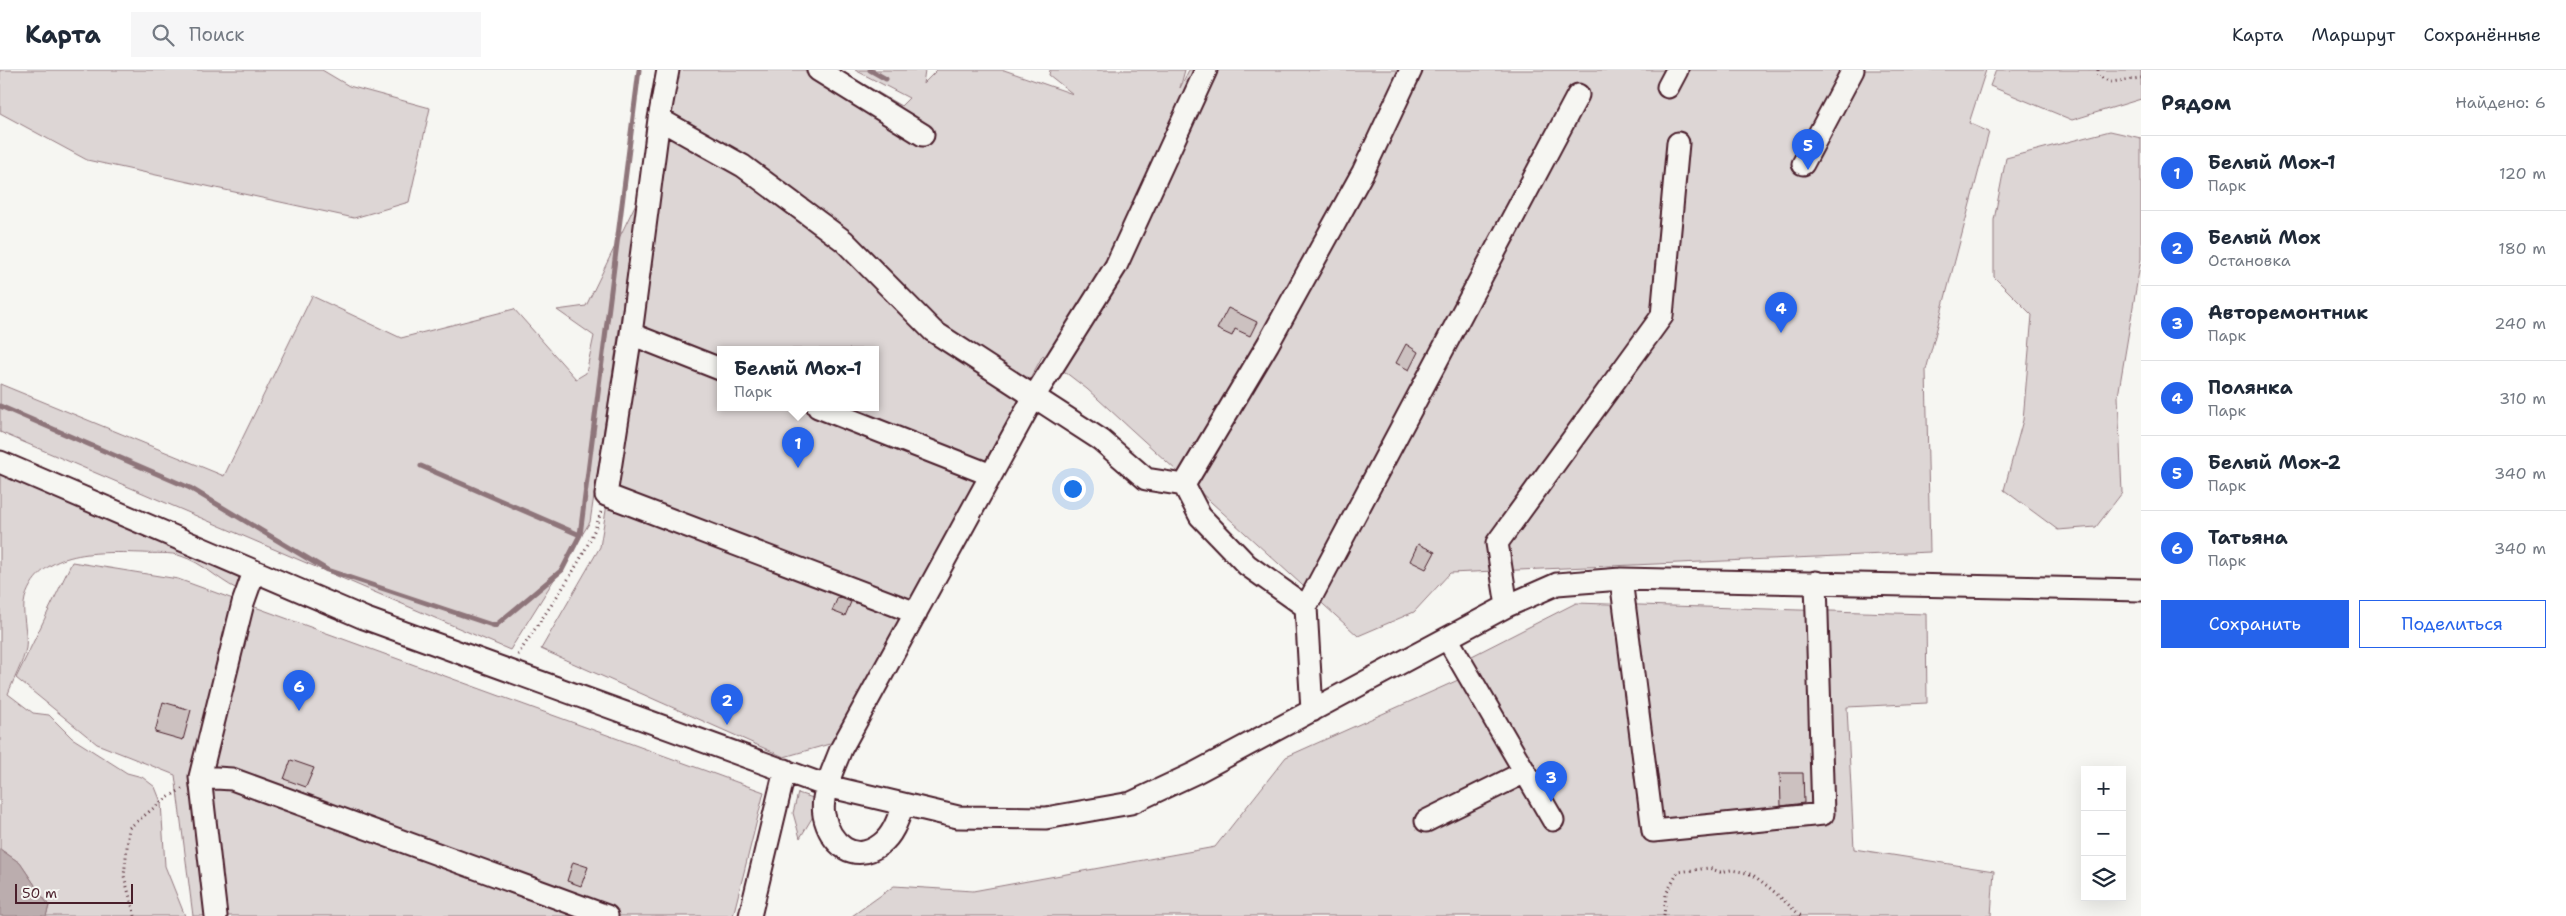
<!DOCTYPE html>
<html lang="ru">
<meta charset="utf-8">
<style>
:root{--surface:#fff;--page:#f6f6f7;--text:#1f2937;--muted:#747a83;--line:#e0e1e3;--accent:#2563eb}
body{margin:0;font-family:"Shantell Sans",sans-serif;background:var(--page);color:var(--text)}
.controls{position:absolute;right:15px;bottom:15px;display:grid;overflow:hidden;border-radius:0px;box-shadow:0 5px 20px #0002}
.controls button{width:45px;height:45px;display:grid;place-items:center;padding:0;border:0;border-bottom:1px solid var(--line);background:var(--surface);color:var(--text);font:25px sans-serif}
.scale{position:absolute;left:15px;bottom:12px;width:118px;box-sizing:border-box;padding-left:5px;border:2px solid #4a1f2b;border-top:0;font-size:14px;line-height:18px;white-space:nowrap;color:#4a1f2b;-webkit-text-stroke:4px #f6f6f2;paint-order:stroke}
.you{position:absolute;left:1072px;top:418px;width:18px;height:18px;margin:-12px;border:4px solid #fff;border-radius:50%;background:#1a73e8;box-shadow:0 0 0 8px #1a73e833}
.badge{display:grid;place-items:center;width:32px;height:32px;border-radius:50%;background:var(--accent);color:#fff;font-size:16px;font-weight:700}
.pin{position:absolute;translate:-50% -41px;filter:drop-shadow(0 1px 2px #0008)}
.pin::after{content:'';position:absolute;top:26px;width:18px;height:15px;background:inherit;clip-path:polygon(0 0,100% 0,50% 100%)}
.popup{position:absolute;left:717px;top:276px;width:162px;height:65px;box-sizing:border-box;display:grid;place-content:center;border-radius:0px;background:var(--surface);filter:drop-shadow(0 1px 4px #0005);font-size:16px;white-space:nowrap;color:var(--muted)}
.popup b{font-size:19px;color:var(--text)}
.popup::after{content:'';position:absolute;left:50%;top:100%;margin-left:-10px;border:10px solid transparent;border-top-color:var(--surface)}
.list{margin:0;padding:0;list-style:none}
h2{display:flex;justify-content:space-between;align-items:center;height:65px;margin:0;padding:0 20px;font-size:21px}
h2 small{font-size:16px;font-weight:400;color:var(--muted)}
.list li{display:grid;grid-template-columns:32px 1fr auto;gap:15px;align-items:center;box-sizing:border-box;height:75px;padding:0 20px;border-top:1px solid var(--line)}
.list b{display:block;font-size:19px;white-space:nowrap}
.list p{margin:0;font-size:16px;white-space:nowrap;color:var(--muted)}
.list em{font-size:16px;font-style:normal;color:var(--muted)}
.actions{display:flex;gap:10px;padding:15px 20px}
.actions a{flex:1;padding:11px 0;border:1px solid var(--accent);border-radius:0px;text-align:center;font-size:18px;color:var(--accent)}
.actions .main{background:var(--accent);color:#fff}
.icon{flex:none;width:28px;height:28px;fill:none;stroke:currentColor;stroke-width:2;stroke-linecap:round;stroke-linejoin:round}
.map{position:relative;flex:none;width:2141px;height:846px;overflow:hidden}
header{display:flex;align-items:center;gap:30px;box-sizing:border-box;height:70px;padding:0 25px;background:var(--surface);border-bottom:1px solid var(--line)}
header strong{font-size:24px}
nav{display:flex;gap:28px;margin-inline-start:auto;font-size:18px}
.search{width:350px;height:45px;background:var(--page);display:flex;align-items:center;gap:12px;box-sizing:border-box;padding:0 18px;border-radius:0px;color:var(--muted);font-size:19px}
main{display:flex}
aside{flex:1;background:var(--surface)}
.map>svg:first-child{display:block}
</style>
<header>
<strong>Карта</strong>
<div class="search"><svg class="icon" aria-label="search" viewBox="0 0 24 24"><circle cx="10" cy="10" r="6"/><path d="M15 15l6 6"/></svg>Поиск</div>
<nav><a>Карта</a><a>Маршрут</a><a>Сохранённые</a></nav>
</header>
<main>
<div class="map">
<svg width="2141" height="846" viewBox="0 0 2141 846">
<rect width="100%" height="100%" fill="#f6f6f2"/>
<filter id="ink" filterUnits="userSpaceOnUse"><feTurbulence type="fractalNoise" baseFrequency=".02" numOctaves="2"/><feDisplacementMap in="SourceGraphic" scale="10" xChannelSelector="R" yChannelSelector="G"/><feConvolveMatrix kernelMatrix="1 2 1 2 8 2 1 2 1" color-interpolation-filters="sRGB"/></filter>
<g filter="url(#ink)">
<!-- green -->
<path fill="#ddd6d5" stroke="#947a80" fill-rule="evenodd" d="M0 0H322L349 16 430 38 409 132 354 148 87 90 0 43Z
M678 0H840L901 36 909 28 855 0H925L923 14 937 0H1004L1073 24 1049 5 1050 0H1185L1180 18 1189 0H1986L1969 53 1989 62 1926 300 1930 482 1450 503 1414 542 1358 566 1087 319 1043 285 833 673 784 687 541 579 600 477ZM720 279H876V337H720Z
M1996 0H2141V29L2072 50 1990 16Z
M2110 61 2141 68V189L2118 326 2122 423 2096 457 2058 460 2004 420 2023 350 2032 245 1994 207V150L2006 88Z
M639 127 590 452 510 580 0 362V314L224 406 312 226 401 268 514 239 576 309 586 303 594 266 557 240 586 236Z
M0 401 240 502 237 519C217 509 203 493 181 486 171 482 155 484 143 483 101 482 41 478 25 528 21 543 28 562 26 578 23 593 13 610 8 624L33 643 49 645 72 668 127 703 142 707 155 717 161 732 165 796 185 846H46L49 836 20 793 0 779Z
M72 492 178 509 764 722 733 846H193L175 705 97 674 16 608Z
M1576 533 1926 544 1927 633 1847 637 1854 779 1994 801 1991 846H852L894 816 973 821 1215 777 1286 687 1476 602 1470 587Z
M798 723 813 728 815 743 800 768 793 743Z"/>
<!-- water -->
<path fill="#bbadae" stroke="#8e747a" d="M0 779 20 793 49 836 46 846H0Z"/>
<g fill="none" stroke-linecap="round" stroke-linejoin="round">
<!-- stream -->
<path stroke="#8e747a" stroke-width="5" d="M870 0 886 9
M0 336 190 418 327 500 495 556 562 500 580 465 639 0
M421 396 580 465"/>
</g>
<!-- building -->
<path fill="#ccc1c0" stroke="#4a1f2b" d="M1228 238 1257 252 1250 266 1235 259 1232 266 1217 259Z
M1406 274 1418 282 1409 300 1396 293Z
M1418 474 1435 482 1426 499 1410 491Z
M838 527 851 532 845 546 832 541Z
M163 632 191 640 183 670 155 662Z
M291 690 314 698 306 717 284 709Z
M1780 703H1803L1804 733 1781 736Z
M573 792 588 797 581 816 567 811Z"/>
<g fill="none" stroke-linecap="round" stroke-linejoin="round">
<!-- minor casing -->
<g stroke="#4a1f2b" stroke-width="25">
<path id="minor" d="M668 0 659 49 631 264 606 425 916 543
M818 0 923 65
M1668 17 1677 0
M659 49 743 96 844 171 933 261 1101 370 1146 409 1184 415 1200 446 1247 495 1306 537
M1803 94 1853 0
M631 264 720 299
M818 337 991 405
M0 392 364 548 827 716 958 747 1046 748 1131 733 1195 703 1507 536 1557 514 1621 509 2141 520
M1184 415 1268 274 1363 102 1411 0
M1621 509 1653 761 1823 744 1816 512
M1507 536 1497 473 1662 246 1678 73
M1312 641 1306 537 1578 25
M1525 702 1553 750
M200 707 232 709 607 846
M903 735C898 749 893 765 881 774 854 795 830 774 824 745 820 724 834 698 841 679L1035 325 1116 196 1206 0
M1426 751 1525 702 1447 568
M216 846 200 707 243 533 254 502
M750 846 785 700"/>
</g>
<!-- path -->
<path stroke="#4a1f2b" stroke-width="3" stroke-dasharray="1 4" stroke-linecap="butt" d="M2098 0V6L2111 12 2141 8
M518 585C546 540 585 493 601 442
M135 846 124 806 129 758 161 732 185 717
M1664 846 1666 824 1678 802 1709 798 1720 802 1731 800 1743 802 1753 805 1771 819 1801 846"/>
<!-- minor -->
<use href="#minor" stroke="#f6f6f2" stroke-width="21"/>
</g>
</g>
</svg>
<div class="controls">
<button>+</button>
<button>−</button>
<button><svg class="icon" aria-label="layers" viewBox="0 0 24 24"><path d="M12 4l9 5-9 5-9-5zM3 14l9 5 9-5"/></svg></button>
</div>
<div class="scale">50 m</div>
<div class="you"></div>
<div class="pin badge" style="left:798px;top:398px">1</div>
<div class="popup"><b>Белый Мох-1</b>Парк</div>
<div class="pin badge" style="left:727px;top:655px">2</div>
<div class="pin badge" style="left:1551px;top:732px">3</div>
<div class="pin badge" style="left:1781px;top:263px">4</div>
<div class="pin badge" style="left:1808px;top:100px">5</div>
<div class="pin badge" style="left:299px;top:641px">6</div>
</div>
<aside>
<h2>Рядом<small>Найдено: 6</small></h2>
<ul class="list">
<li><span class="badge">1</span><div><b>Белый Мох-1</b><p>Парк</p></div><em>120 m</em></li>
<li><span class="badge">2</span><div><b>Белый Мох</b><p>Остановка</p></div><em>180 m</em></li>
<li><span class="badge">3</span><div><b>Авторемонтник</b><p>Парк</p></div><em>240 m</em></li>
<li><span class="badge">4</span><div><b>Полянка</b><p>Парк</p></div><em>310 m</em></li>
<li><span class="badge">5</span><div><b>Белый Мох-2</b><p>Парк</p></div><em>340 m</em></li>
<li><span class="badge">6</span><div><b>Татьяна</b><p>Парк</p></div><em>340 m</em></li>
</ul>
<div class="actions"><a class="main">Сохранить</a><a>Поделиться</a></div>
</aside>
</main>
